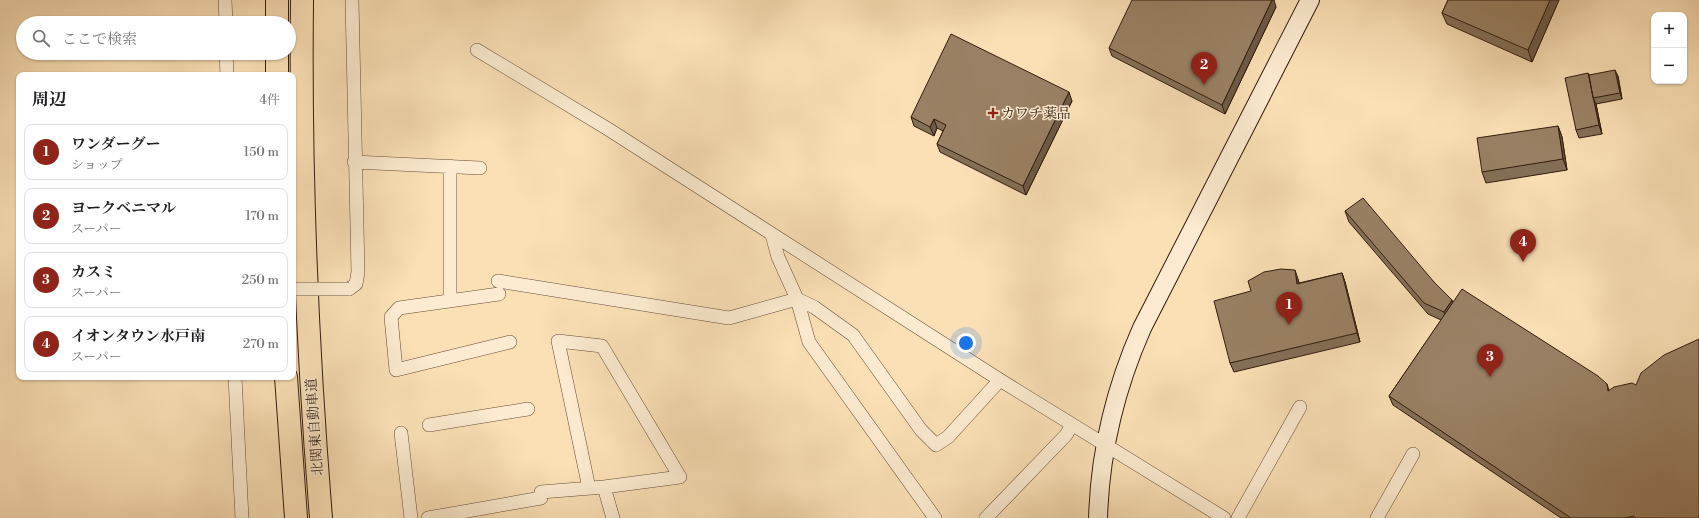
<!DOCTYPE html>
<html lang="ja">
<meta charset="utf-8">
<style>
:root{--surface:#fff;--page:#f2f2f2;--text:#202124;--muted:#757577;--line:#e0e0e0;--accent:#8f2418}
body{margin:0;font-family:"Libre Bodoni","Noto Serif JP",serif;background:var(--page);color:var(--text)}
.controls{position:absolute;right:12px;top:12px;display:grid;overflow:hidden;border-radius:8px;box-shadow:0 1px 3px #0004}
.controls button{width:36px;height:36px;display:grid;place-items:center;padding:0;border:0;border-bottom:1px solid var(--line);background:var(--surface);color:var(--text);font:20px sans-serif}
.you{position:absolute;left:966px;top:343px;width:14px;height:14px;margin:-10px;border:3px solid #fff;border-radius:50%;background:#1a73e8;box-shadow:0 0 0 6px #1a73e833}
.badge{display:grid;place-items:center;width:26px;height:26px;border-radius:50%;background:var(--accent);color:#fff;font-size:13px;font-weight:700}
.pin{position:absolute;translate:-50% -33px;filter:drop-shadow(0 1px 2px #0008)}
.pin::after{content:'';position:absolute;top:21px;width:14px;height:12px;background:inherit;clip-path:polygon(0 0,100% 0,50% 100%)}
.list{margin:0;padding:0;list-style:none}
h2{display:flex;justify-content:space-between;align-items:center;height:52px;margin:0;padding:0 16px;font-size:17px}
h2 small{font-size:13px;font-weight:400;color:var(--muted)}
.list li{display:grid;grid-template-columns:26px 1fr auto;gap:12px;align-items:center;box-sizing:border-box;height:56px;margin:0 8px 8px;padding:0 8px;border:1px solid var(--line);border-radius:8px}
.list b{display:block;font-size:15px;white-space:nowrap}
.list p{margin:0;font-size:13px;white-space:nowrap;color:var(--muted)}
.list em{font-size:13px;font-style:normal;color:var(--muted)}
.icon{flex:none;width:22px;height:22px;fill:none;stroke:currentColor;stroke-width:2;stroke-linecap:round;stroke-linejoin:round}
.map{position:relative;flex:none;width:1699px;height:518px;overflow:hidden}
.search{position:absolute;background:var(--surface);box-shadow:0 1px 3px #0004;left:16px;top:16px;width:280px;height:44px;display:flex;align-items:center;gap:10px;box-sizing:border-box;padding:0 14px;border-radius:22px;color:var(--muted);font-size:15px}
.panel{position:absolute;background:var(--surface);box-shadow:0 1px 3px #0004;left:16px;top:72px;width:280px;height:308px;border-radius:8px}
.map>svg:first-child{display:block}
</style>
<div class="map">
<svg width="1699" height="518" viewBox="0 0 1699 518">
<rect width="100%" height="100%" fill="#fbe0b6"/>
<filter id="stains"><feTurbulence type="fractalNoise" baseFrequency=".005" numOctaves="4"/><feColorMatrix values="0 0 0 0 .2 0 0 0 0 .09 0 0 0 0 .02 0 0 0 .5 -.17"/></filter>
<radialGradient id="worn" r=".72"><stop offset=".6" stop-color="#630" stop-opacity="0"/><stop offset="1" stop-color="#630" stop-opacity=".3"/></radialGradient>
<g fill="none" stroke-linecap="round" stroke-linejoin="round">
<!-- street casing -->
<g stroke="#644c37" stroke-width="14">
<path id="street" d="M225 0 226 23
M477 50 608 129 1000 380 1224 518
M226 53 227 75
M354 162 480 168
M772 235 778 257 797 299 809 342 935 518
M498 281 729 318 797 299 814 307 853 335 921 430 936 445 948 437 1000 380
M349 289 356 284 358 272 352 0
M499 294 399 308 391 317 396 370 510 342
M450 300V166
M235 377 242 518
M429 425 528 409
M401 433 411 518
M589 488 558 341 602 346 680 477 604 487
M541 492 604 487 613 518
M428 518 541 498
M986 518 1066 435 1072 425
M1238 518 1300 407
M1377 518 1413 454"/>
</g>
<!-- secondary casing -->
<g stroke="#311b0d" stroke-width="20">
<path id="secondary" d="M1098 518C1100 451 1115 389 1142 328L1310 0"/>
</g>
<!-- highway casing -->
<g stroke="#311b0d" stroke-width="24">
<path id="highway" d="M302 0C300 173 307 346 321 518
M277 23V0
M277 53V75
M286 377 296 518"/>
</g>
<!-- street -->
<use href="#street" stroke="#fcebd0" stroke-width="13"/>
<!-- secondary -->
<use href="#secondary" stroke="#fcebd0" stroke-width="18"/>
<!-- highway -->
<use href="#highway" stroke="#fbe0b6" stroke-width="22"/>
<!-- street-bridge casing -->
<g stroke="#644c37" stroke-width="14" stroke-linecap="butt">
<path id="street-bridge" d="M293 289H349"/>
</g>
<!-- street-bridge -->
<use href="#street-bridge" stroke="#fcebd0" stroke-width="13"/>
</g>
<!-- wall -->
<path fill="#846f57" stroke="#311b0d" d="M1448 0H1559L1532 62 1447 24 1442 13Z
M1276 7 1225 114 1112 56 1109 48Z
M1589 75 1618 76 1622 99 1596 104 1602 134 1579 138 1576 130Z
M1072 101 1026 195 940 152 937 144 943 131 937 128 934 136 914 126 911 117Z
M1558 126 1562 137 1567 170 1486 183 1482 172Z
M1345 211 1434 282 1453 302 1607 384 1609 390 1699 518H1561L1393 405 1389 396 1441 320 1428 314 1349 222Z
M1342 273 1345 282 1360 342 1234 372 1230 363 1251 291 1298 279 1299 283Z"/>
<!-- shaded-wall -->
<path fill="#6c5a47" stroke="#311b0d" d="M1272 0H1274L1276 7 1225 114 1222 105Z
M1550 0H1559L1532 62 1528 50Z
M1615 70 1618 76 1622 99 1620 93Z
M1588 73 1591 81 1593 98 1596 104 1602 134 1599 125Z
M1069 92 1072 101 1026 195 1023 186Z
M934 119 937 128 934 136 930 127Z
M1558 126 1562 137 1567 170 1563 159Z
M1295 270 1298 279 1301 292 1297 284Z
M1342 273 1345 282 1360 342 1357 333Z
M1452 300 1456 311 1448 323 1444 312Z"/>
<!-- building -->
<path fill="#9a8165" stroke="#311b0d" d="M1132 0H1272L1222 105 1109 48Z
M1448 0H1550L1528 50 1442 13Z
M951 34 1069 92 1023 186 937 144 946 125 934 119 930 127 911 117Z
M1615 70 1620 93 1593 98 1589 75Z
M1588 73 1599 125 1576 130 1565 78Z
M1558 126 1563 159 1482 172 1477 138Z
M1363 198 1434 282 1452 300 1444 312 1424 303 1345 211Z
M1281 269 1295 270 1297 284 1342 273 1357 333 1230 363 1214 301 1251 291 1248 281 1264 272Z
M1462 289 1598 376 1607 384 1608 391 1614 387 1632 383 1636 385 1641 373 1664 355 1699 339V518H1636L1634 516 1624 518H1571L1389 396Z"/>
<!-- markers -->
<path fill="#8f2418" stroke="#fcebd0" stroke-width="1.5" d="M991 107h4v4h4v4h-4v4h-4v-4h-4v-4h4z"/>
<g text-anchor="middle" stroke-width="3" stroke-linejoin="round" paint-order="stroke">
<!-- poi labels -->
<g font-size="14" fill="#311b0d" stroke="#fcebd0" text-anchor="start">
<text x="1001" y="118">カワチ薬品</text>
</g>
<!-- street labels -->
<g font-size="14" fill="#311b0d" stroke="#fcebd0">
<text transform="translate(314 427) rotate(-94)" y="5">北関東自動車道</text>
</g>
</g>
<rect width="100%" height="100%" filter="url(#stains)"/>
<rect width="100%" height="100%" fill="url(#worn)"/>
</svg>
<div class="controls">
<button>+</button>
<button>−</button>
</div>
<div class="you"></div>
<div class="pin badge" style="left:1289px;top:325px">1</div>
<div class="pin badge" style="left:1204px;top:85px">2</div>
<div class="pin badge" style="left:1490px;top:377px">3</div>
<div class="pin badge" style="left:1523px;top:262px">4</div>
<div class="search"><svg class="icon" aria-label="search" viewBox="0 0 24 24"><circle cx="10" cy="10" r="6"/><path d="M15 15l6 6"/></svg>ここで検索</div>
<section class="panel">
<h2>周辺<small>4件</small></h2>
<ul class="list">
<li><span class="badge">1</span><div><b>ワンダーグー</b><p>ショップ</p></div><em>150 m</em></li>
<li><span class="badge">2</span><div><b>ヨークベニマル</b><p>スーパー</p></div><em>170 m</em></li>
<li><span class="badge">3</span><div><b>カスミ</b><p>スーパー</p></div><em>250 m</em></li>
<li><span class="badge">4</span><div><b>イオンタウン水戸南</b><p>スーパー</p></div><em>270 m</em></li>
</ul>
</section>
</div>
